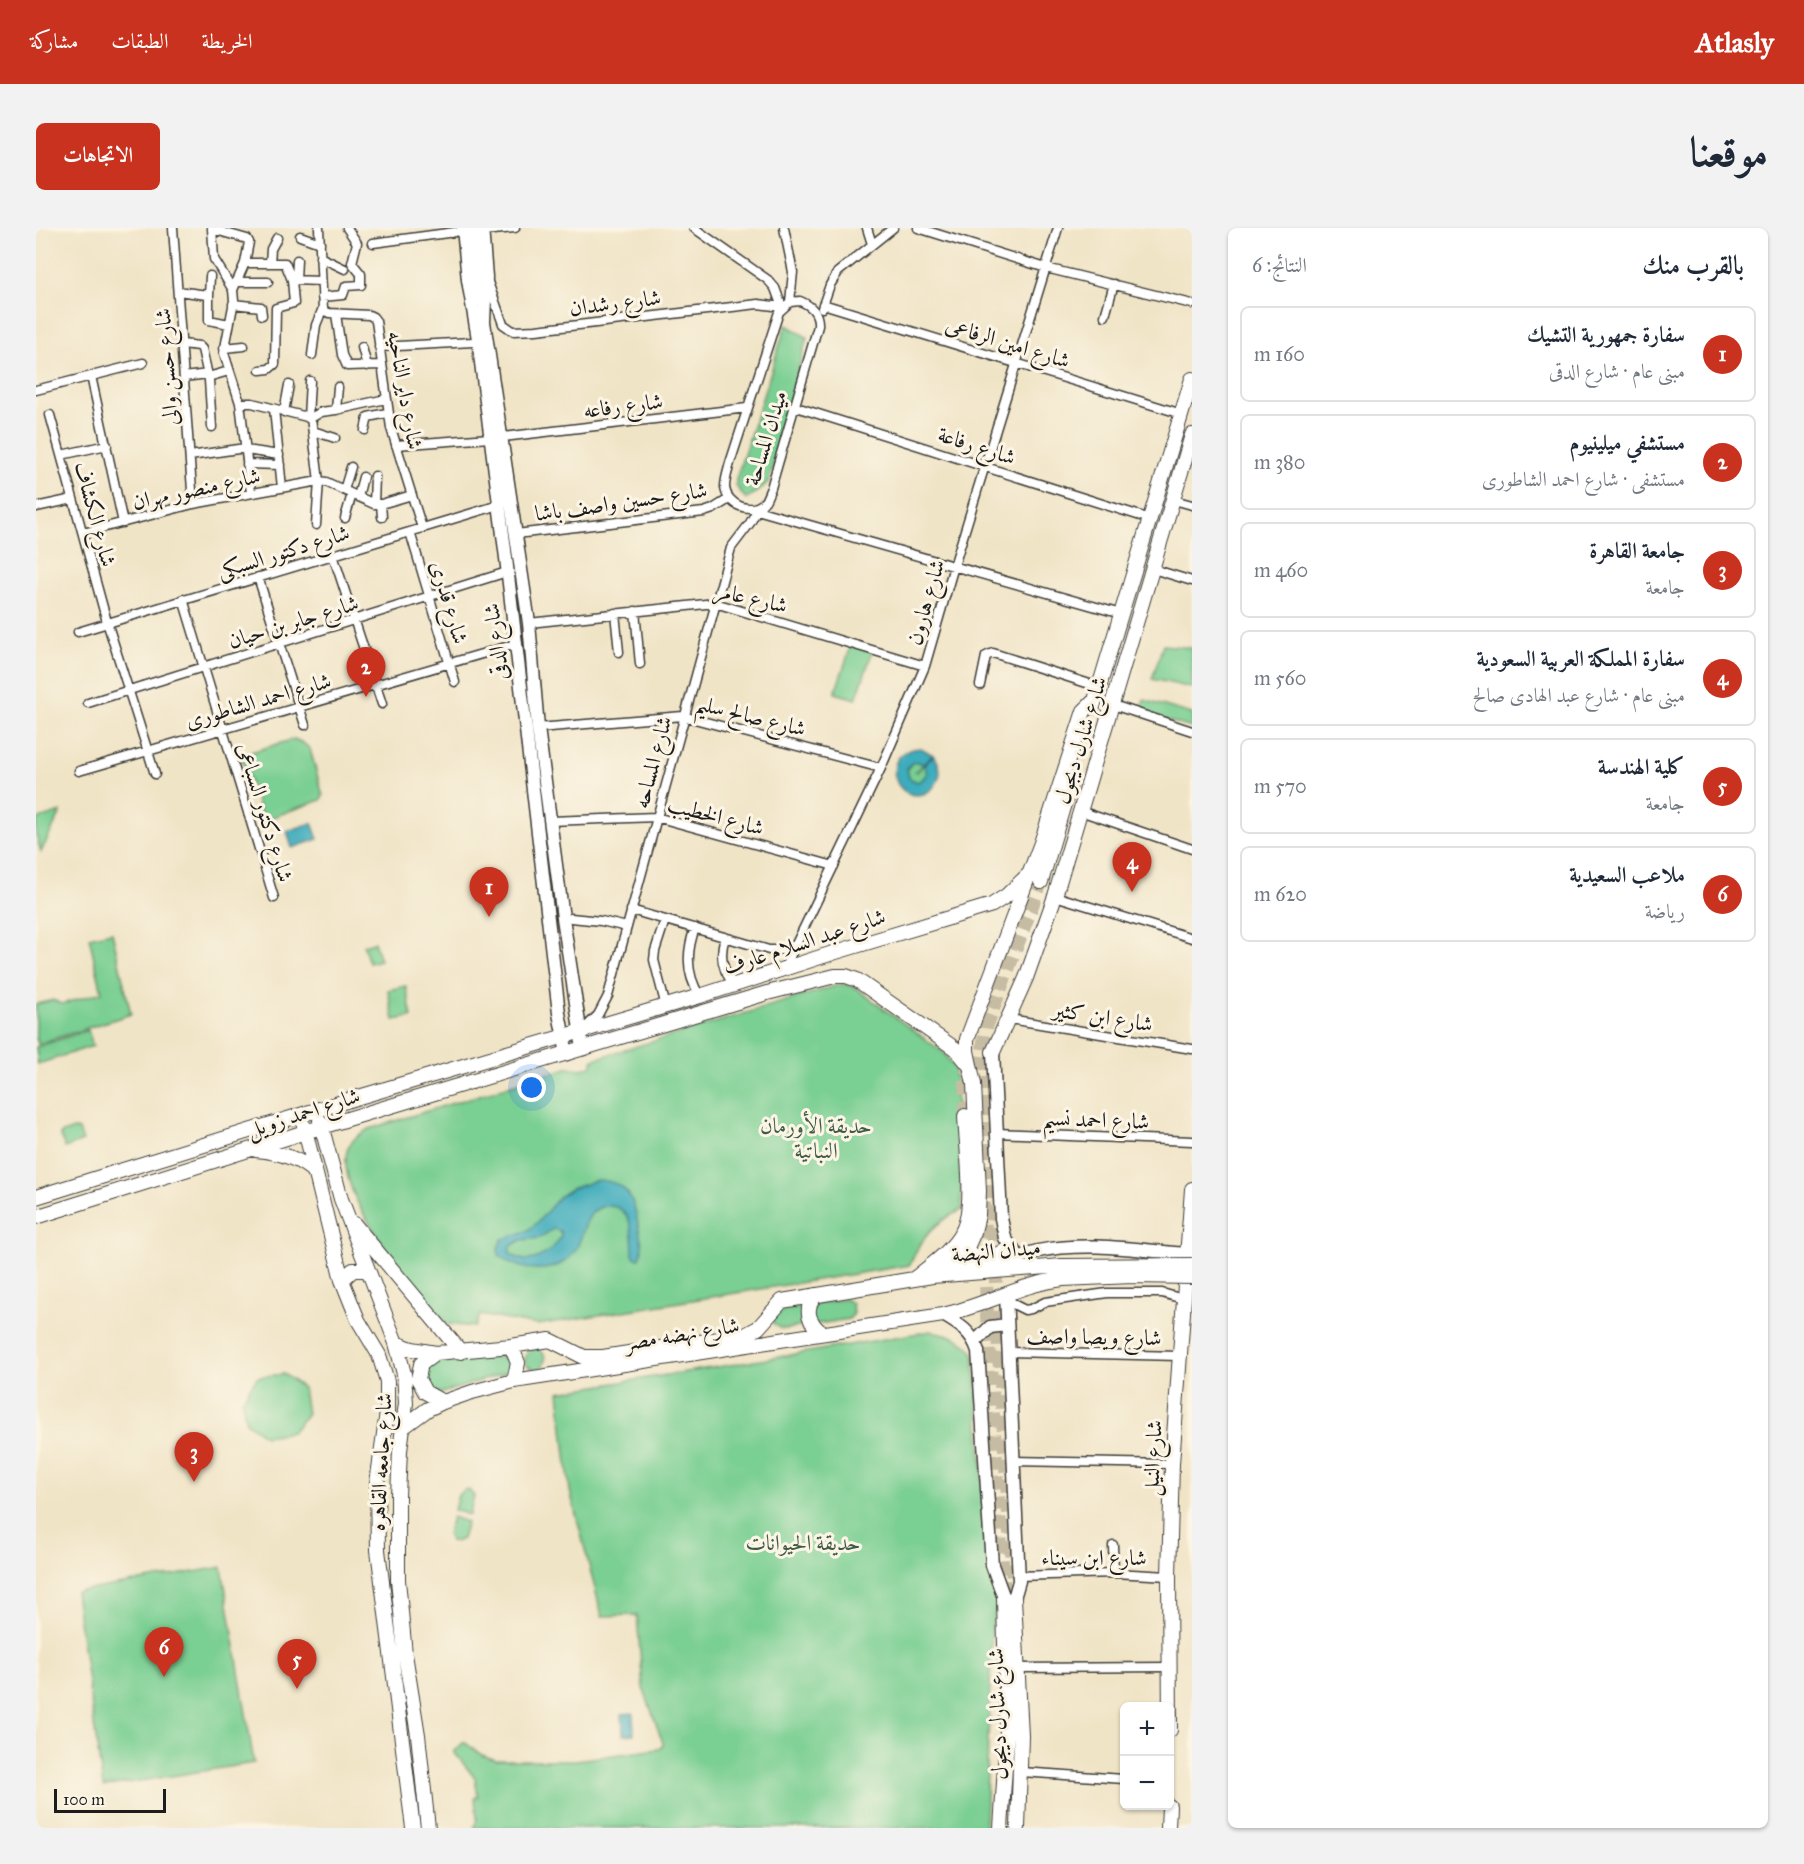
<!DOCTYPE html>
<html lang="ar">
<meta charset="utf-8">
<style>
:root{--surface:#fff;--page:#f2f2f3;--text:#1f2937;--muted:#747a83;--line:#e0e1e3;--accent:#c8321e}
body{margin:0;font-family:"IM FELL Great Primer",Amiri,serif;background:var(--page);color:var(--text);direction:rtl}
.controls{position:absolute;right:18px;bottom:18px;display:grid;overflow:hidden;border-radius:9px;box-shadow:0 2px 4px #0004}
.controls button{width:54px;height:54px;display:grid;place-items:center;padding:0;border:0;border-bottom:2px solid var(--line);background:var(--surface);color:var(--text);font:30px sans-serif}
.scale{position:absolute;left:18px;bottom:15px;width:112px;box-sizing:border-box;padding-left:6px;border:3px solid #1c1c1c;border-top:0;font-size:16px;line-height:21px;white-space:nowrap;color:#1c1c1c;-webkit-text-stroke:4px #fcf5e5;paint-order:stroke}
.you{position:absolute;left:496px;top:860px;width:21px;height:21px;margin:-15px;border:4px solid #fff;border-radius:50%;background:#1a73e8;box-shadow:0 0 0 9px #1a73e833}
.badge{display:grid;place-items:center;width:39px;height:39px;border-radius:50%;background:var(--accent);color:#fff;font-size:20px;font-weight:700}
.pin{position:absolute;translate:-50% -50px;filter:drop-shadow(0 2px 3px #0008)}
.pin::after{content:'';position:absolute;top:32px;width:21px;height:18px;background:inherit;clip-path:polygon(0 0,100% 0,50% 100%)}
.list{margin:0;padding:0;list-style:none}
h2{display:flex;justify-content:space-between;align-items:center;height:78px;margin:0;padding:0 24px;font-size:26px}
h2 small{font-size:20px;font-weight:400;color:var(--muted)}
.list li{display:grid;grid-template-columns:39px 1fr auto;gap:18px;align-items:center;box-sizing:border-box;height:96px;margin:0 12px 12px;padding:0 12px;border:2px solid var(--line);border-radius:9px}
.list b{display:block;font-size:22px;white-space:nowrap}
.list p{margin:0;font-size:20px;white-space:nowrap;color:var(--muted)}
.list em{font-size:20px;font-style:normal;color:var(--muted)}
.map{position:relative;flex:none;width:1156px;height:1600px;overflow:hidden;direction:ltr;border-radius:9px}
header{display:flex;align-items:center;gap:36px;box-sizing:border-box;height:84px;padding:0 30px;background:var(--accent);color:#fff}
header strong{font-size:28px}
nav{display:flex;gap:33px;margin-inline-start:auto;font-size:21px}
.intro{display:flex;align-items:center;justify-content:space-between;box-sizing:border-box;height:144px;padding:0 36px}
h1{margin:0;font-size:42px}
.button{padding:15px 27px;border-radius:9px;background:var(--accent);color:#fff;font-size:21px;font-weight:700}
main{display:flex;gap:36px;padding:0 36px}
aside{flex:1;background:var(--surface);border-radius:9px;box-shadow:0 2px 4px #0004}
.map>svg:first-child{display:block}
</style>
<header>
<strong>Atlasly</strong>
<nav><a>الخريطة</a><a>الطبقات</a><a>مشاركة</a></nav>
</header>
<div class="intro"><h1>موقعنا</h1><a class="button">الاتجاهات</a></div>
<main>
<aside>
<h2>بالقرب منك<small>النتائج: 6</small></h2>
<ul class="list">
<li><span class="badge">1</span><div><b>سفارة جمهورية التشيك</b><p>مبنى عام · شارع الدقى</p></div><em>160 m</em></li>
<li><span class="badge">2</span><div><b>مستشفي ميلينيوم</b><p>مستشفى · شارع احمد الشاطورى</p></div><em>380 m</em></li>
<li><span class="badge">3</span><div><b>جامعة القاهرة</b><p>جامعة</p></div><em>460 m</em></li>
<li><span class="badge">4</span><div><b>سفارة المملكة العربية السعودية</b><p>مبنى عام · شارع عبد الهادى صالح</p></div><em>560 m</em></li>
<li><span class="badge">5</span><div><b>كلية الهندسة</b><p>جامعة</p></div><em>570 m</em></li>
<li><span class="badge">6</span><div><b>ملاعب السعيدية</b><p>رياضة</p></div><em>620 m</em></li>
</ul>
</aside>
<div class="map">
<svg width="1156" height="1600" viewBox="0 0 1156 1600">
<rect width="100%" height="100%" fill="#fcf5e5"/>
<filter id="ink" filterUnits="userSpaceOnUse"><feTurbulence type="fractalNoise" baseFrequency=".0167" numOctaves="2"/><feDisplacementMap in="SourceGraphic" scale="12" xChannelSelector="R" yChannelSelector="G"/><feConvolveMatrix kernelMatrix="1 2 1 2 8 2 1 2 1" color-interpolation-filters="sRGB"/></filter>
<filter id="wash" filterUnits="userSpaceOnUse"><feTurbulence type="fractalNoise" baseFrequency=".008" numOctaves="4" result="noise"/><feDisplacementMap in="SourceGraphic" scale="24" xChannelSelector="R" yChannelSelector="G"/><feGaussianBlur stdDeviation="1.35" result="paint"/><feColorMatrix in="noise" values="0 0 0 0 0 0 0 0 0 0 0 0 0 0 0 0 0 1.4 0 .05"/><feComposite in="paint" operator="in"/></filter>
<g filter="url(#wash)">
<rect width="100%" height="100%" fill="#f0e4c6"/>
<!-- green -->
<path fill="#7acf93" stroke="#4b7658" stroke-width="1.5" d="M750 97 771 109 733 253 724 262 710 271 700 258V251Z
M816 415 837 422 820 471 799 465Z
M1127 417 1156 420V460L1116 451Z
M1108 472 1156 486V500L1104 485Z
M258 511 267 515 274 521 287 568 285 572 234 590 226 589 206 530 212 525Z
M881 533 887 536 879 543 881 544 888 537 891 545 887 551 881 554 873 550 871 543 875 535Z
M25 584 5 624 0 607V592Z
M76 704 95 786 2 816 0 809V776L17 772 26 776 66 764 53 709Z
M338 714 344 732 333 735 327 717Z
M806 756 818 759 907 824 919 841 926 982C899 993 884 1011 874 1037L501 1097 444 1087 439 1099 411 1096C382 1059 299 972 311 923 314 912 324 906 333 901L534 839C542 842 547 841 555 838L558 831Z
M370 758 376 789 358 792 352 762Z
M52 802 57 818 2 836 0 819Z
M38 901 43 902 47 913 29 920 24 906Z
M809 1071 816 1075 817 1087 813 1091 750 1101 743 1100 737 1095 736 1088 741 1083Z
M895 1103C912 1106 929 1110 938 1126L954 1346 961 1373 956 1398 949 1600H438L441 1591 439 1569H442L439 1550 418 1524 428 1514 446 1527 460 1532H540L623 1521 626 1519 627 1515 607 1460 601 1387 566 1388 534 1263 523 1164 713 1134Z
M489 1131a10 10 0 1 1 20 0a10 10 0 1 1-20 0Z
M469 1129 476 1133 475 1142 472 1144 406 1165H402L388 1156 389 1140 401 1132Z
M248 1146 267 1160 271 1186 256 1204 229 1208 210 1194 206 1172 221 1149Z
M428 1262H433L438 1268 433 1287 418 1282 422 1267Z
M416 1289 431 1294 426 1311 419 1314 414 1313 411 1306Z
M186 1339 218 1535 67 1559 39 1364Z"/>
<!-- water -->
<path fill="#3eacbc" stroke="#2d646c" stroke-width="1.5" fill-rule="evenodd" d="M885 520 897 527 887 536C881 532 875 534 871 540L873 550 881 554 887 551 891 545 888 537 898 528C904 536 906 545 901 554 898 560 893 564 887 566 855 574 844 521 885 520Z
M276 595 282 611 256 620 251 603Z
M561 952C594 953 599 974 603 1002 605 1011 608 1022 604 1030H600L597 1027C596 1009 598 980 574 978 568 977 562 980 557 984 547 994 547 1010 540 1021 524 1048 484 1046 463 1027L462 1020 466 1011 491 1003 502 994 524 968 535 961ZM517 1001 524 1003 525 1008C516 1026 492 1041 474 1025L475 1018 485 1012 504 1010Z
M597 1485 598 1506 587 1507 586 1486Z"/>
</g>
<g filter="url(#ink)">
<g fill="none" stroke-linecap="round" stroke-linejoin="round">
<!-- primary-tunnel -->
<path stroke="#c6bca4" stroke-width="14" stroke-dasharray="14 7" stroke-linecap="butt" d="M952 873 963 1123 978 1369
M946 884 945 836 950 799 1005 654
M929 888 930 849 934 833
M948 975 951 1086 968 1367"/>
<!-- street casing -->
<g stroke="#3c3a36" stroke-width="11">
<path id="street" d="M137 0 157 276
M176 0 178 31 197 62 198 73 188 125 204 175 215 265
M283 0 287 82 293 85 333 87 337 89 340 93 355 200 386 300
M748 0 757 44 754 74
M831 0 836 16
M882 0 1010 40 1156 76
M176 1 211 11 213 14 209 35 197 62
M446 3 479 0
M264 8 284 15
M337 15 419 4
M284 29 309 41
M209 35H249L256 52 258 75 240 80 239 136 233 141 224 142
M234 35 235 21 241 10
M256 52 285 53
M260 52 261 32
M200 54H232
M452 54 467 96 477 103 500 102 722 76 746 79 739 60 732 52 658 0
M142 63 171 67 173 70V92L193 96
M173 68 174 48
M286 69 307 67 310 58 325 57V46L316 35 321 15 311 0
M764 73C776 78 783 85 782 98L735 260C733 264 731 270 729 273 716 288 690 277 689 259 689 251 692 243 694 235L743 84 754 74Z
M197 76 225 79 226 87
M787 76 1146 186
M786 80 794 57 802 44 857 0
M300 86 306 127 311 138 345 137
M1069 88 1078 56
M146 116 163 118 166 121 173 152 176 199
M326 119 331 138
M343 119 437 114
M188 120 208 118
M276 127 280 97 287 80
M55 148 87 295
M148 149 172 146
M172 149 193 143
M0 162 107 135
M204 175H216L275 190 285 184 300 182 302 159
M757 178 1114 291
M238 181 246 260
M300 182 350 171
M248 184 253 157
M14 187 71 394 119 546
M272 190 274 153
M275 190 283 253 280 297
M329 202 332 189 351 185
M277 203 299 210
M467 209 711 180
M360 217 454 210
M210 222 243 227
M25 227 71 217
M154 228 209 220
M211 236 244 237
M308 262 315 239
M322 269 327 249
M1138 272 1156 277
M338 276 339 248
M345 276 346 289
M0 279 37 271
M721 282 1085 386
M309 290 316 266
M374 304 419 454
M47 305 157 276 283 253 290 254 338 276H345L376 267
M480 306 668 284 677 281 693 271
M297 327 346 476
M1117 341 1156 353
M222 349 269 497
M147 371 238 670
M599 383 604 436
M579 385 583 424
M493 395 679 375 889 438
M42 404 463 277
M944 457 950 428 957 425 1063 459
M52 475 471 344
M1077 477 1156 503
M502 500 647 488 845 540
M43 543 480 416
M1044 583 1156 621
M514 593 620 589 798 638
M1019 668 1156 710
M595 682 733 722H749L761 716
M535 690 565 693 591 699
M629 692 619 723 618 732 630 779
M659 700C650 724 650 747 664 768
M689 709C683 728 686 743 699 758
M748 741 845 540 889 438 918 338 1022 0
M973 791 1156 821
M551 798 562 787 572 768 695 320 714 295 721 282 728 274
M961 905 1156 913
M970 1066 977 1076 989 1082 995 1081 1009 1074 1071 1065H1126L1147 1071
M972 1124 1143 1128
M976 1233 1136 1236
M1077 1317 1078 1345
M982 1348 1078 1345 1133 1348
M981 1440 1134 1439
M985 1544 1088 1551"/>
</g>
<!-- secondary casing -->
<g stroke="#3c3a36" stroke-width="15">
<path id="secondary" d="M427 0 432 52 442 111 470 330 523 785 531 826
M435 0 444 72
M446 0 450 49 448 94 493 395 502 500 527 690 547 821
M957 824 965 990 969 1010 980 1026
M912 1043C931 1037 951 1036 971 1033 982 1031 992 1025 1002 1023 1050 1013 1102 1022 1150 1026
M970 1066 983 1353 978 1370
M907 1087C924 1097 936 1104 942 1123L956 1337 968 1370
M939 1114 954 1099 971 1097"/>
</g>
<!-- primary casing -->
<g stroke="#3c3a36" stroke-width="16">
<path id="primary" d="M1057 479 1156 151
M1005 654 1035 552
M957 824 990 750 1019 668 1156 207
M284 893 305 971 360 1115 368 1146 370 1175 364 1223 362 1268V1352L369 1426 382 1507 392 1600
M268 898 306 1052 322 1092 343 1127 351 1153V1184L341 1255 342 1322 377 1600
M220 922C241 924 264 930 279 945
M0 969 316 871 664 768 800 724 956 677 970 668 994 645
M0 989 285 899 731 765 799 748H810L821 752 921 822 934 838
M318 996 425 1124
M930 1022C940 1034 964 1028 975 1019
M896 1048 930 1022 938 1004 942 987 943 963 938 856 931 823V811L1005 615 1048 483 1059 472
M879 1050C895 1037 916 1023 926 1004 940 980 930 917 929 888
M306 1052 317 1042H332
M780 1067C767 1081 773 1095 786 1105
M360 1115 376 1121 400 1125 475 1118 514 1112 548 1129H567L709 1107 722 1100 746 1073 896 1048 1026 1038
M475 1118 482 1135 478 1153
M400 1125 385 1136 382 1151 389 1164 407 1174
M366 1200 392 1181 407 1174 436 1164 478 1153 907 1087C948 1078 984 1056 1027 1051
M978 1370 985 1508 982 1600
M1134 1502 1133 1348 1136 1236 1156 961
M965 1600 971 1508 968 1370
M1132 1600 1133 1578"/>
</g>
<!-- street -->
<use href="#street" stroke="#fff" stroke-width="8"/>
<!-- secondary -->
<use href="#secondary" stroke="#fff" stroke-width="12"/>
<!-- primary -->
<use href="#primary" stroke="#fff" stroke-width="14"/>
<!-- primary-bridge casing -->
<g stroke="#3c3a36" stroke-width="16" stroke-linecap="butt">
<path id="primary-bridge" d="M1026 1038 1156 1037
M1027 1051 1097 1048 1156 1049"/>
</g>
<!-- primary-bridge -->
<use href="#primary-bridge" stroke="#fff" stroke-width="14"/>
</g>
</g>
<g text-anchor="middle" stroke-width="6" stroke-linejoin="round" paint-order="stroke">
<!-- street labels -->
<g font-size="22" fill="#1c1c1c" stroke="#fcf5e5">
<text transform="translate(579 74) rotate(-7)" y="8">شارع رشدان</text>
<text transform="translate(972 114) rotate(17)" y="8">شارع امين الرفاعى</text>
<text transform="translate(130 139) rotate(-94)" y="8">شارع حسن والى</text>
<text transform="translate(370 162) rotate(80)" y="8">شارع داير الناحيه</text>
<text transform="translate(587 177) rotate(-7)" y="8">شارع رفاعه</text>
<text transform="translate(729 210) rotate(-73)" y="8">ميدان المساحة</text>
<text transform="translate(941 217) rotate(18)" y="8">شارع رفاعة</text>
<text transform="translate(160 260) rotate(-12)" y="8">شارع منصور مهران</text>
<text transform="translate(585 273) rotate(-8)" y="8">شارع حسين واصف باشا</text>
<text transform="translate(60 286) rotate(75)" y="8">شارع الكشاف</text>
<text transform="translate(247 323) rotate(-17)" y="8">شارع دكتور السبكى</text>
<text transform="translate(715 369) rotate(13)" y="8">شارع عامر</text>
<text transform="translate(414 374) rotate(74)" y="8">شارع قدرى</text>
<text transform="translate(889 374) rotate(-74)" y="8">شارع هارون</text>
<text transform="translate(257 393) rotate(-17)" y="8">شارع جابر بن حيان</text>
<text transform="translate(459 414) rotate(-97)" y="8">شارع الدقى</text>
<text transform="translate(222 472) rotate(-16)" y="8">شارع احمد الشاطورى</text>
<text transform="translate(715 487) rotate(14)" y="8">شارع صالح سليم</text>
<text transform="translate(1044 512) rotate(-73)" y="8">شارع شارل ديجول</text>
<text transform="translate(616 534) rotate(-75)" y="8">شارع المساحه</text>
<text transform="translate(230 584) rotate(73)" y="8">شارع دكتور السباعى</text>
<text transform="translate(680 587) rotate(15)" y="8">شارع الخطيب</text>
<text transform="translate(768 713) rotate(-18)" y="8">شارع عبد السلام عارف</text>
<text transform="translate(1067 788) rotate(9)" y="8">شارع ابن كثير</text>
<text transform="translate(267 884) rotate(-18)" y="8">شارع احمد زويل</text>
<text transform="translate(1060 891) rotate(2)" y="8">شارع احمد نسيم</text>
<text transform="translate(960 1022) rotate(-5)" y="8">ميدان النهضة</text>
<text transform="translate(646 1105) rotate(-9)" y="8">شارع نهضه مصر</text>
<text transform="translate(1058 1108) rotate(1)" y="8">شارع ويصا واصف</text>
<text transform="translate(1116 1230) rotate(-87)" y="8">شارع النيل</text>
<text transform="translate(344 1234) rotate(-87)" y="8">شارع جامعه القاهره</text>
<text x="1058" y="1337">شارع ابن سيناء</text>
<text transform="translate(961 1486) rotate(-92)" y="8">شارع شارل ديجول</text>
</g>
<!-- park labels -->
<g font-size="22" fill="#3d5b46" stroke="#fcf5e5">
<text x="780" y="905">حديقة الأورمان<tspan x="780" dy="25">النباتية</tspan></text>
<text x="767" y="1322">حديقة الحيوانات</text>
</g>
</g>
</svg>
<div class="controls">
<button>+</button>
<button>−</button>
</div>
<div class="scale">100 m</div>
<div class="you"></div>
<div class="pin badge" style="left:453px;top:689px">1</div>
<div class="pin badge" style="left:330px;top:469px">2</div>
<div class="pin badge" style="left:158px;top:1254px">3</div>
<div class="pin badge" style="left:1096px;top:664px">4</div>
<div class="pin badge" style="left:261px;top:1461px">5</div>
<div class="pin badge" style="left:128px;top:1449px">6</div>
</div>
</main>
